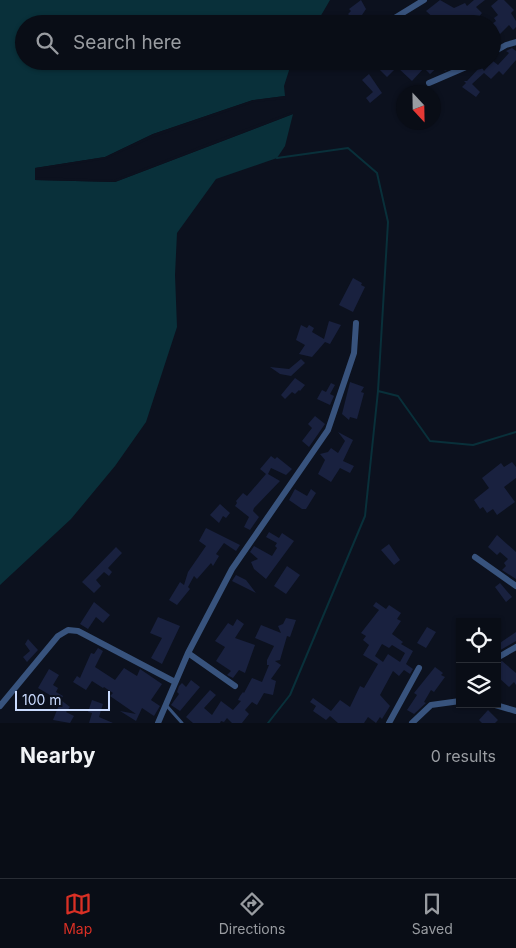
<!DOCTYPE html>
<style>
:root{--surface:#090d16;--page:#12161f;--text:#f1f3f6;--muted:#999ca1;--line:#292d35;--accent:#d93025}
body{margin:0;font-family:Inter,sans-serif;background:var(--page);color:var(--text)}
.controls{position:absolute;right:15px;bottom:15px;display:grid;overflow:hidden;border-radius:0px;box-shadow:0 1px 4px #0004}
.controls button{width:45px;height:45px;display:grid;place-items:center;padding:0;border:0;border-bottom:1px solid var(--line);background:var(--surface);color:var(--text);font:25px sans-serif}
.compass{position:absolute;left:396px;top:85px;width:45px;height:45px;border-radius:50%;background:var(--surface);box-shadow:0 1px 4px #0004;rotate:158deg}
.scale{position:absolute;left:15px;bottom:12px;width:95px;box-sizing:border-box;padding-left:5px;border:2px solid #cadbfe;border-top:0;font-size:14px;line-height:18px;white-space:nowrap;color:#cadbfe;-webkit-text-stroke:4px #0c111e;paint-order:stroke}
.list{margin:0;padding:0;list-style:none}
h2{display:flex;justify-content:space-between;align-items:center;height:65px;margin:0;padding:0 20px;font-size:21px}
h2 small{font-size:16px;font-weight:400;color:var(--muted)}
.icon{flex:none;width:28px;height:28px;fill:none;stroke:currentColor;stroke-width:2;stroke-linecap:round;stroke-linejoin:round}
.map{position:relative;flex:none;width:516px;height:723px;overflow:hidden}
.search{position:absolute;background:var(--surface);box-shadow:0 1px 4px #0004;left:15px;right:15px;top:15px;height:55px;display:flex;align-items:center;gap:12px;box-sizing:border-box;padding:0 18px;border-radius:28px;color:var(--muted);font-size:19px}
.sheet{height:155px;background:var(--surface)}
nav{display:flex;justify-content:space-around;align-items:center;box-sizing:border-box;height:70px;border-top:1px solid var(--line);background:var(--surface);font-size:14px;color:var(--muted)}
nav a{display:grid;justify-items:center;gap:2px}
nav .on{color:var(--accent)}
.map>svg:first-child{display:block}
</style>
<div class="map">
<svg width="516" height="723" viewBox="0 0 516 723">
<rect width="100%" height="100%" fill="#0c111e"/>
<!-- water -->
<path fill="#09303a" d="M0 0H330L316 24H24V61H292L284 86 285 96 253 100 153 134 105 157 35 168V180L115 182 293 114 285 146 277 158 216 179 177 233 175 275 177 327 146 422 115 466 71 519 0 585Z"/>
<!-- pier -->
<path fill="#0c111e" d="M285 96 286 99 254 102 154 137 105 159 37 170V177L114 180 237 132 292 112 293 114 115 182 35 180V168L105 157 153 134 253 100Z"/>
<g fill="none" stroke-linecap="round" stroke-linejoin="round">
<!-- stream -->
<path stroke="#09303a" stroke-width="2" d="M378 391 398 396 430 441 473 445 516 432
M268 723 290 695 365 516 378 391 388 222 377 173 348 148 277 158"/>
</g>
<!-- building -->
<path fill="#19213f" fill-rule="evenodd" d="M361 0 366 9 356 24H348L352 18 348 14 351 11 349 9Z
M440 0 454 8 465 3 467 6 474 0H485L476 7 482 13 476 20 479 24H440L426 11Z
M498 0H504L514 10 511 13 516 21V27L513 30 509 25 500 34 492 24 496 21 494 18 498 15 491 6Z
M512 48 516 51V60L503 75 499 71 491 79 484 73 472 84 480 92 476 97 462 87 466 83 464 81H467L481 66 484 71 493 61 498 65 509 53 506 51Z
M380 61H453L456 66 445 71 440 65 430 74 424 68 412 81 397 67 387 77 375 65Z
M369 74 382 93 370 103 366 98 373 92 362 80Z
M353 278 362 283 361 285 365 287 353 312 339 305Z
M329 321 341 325 330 344 325 342 312 357 299 354 305 345 296 340 301 325 307 328 309 325 314 328 312 332 324 339Z
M301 359 305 363 291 376 280 374 270 367 289 369Z
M295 378 305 385 300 391 299 390 295 394 292 392 285 399 281 395Z
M350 382 364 387 361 392 364 393 357 419 350 417 349 420 342 414Z
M331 383 335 385 330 394 334 396 330 405 317 399 322 390 326 392Z
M315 416 325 424 309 447 302 441 312 428 308 424Z
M338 432 353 440 343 461 354 466 350 473 340 468 331 482 318 474 325 460 320 454 328 452 331 448 338 453 345 441Z
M271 456 275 459 277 457 292 469 286 475 271 468 268 474 280 481 254 508 253 511 259 517 250 530 244 527 249 517 235 506 237 503 236 501 243 493 247 496 266 474 260 469Z
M512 462 516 467V478L504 487 515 502 497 515 493 509 487 513 483 507 480 509 474 500 489 488 482 478 501 463 504 467Z
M295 489 307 496 311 489 316 493 306 509H302L289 500Z
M220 504 230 513 226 518 223 516 219 523 210 515Z
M206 528 240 545 236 551 224 543 216 554 219 556 213 566 211 563 197 579 194 576 188 587 190 589 177 605 169 600 180 582 184 585 188 572 206 546 199 541Z
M269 532 279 538 282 533 294 541 266 579 254 569 251 562 258 559 250 552 254 546 272 556 277 548 275 546 277 543 266 537Z
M497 535 516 552V579L502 570 506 566 504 563 508 559 500 552 497 555 488 547Z
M389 544 400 560 394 565 381 550Z
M116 547 122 553 108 568 112 572 109 576 104 572 96 580 101 586 94 593 82 582Z
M287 566 300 575 286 594 274 586Z
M236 575 246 580 256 593 232 581Z
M500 583 512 597 506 602 495 587Z
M94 602 110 615 103 623 96 617 88 629 80 624Z
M376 602 386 609 389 605 401 613 397 619 401 621 392 634 403 642 401 644 413 651 406 664 413 669 410 674 404 670 399 676 393 671 380 695 390 706 382 719 380 717 376 723 368 717 364 723H338L330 716 326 720 313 711 316 706 310 702 313 698 331 711 340 700 350 707 360 686 364 688 378 664 363 655 369 645 363 640 366 636 361 633 379 610 373 606ZM382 644 389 648 392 645 405 653 400 662 388 654 383 662 375 656Z
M158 617 180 626 162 664 151 658 162 638 150 633Z
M286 618 296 620 290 637 287 636 280 660 275 661 281 665 271 679 276 681 273 695 264 693 257 705 252 702 245 710 249 714 242 723H232L227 718 224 722 221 721 220 723H193L186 717 210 690 216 695 204 708 212 715 221 701 233 710 241 701 238 700 240 696 243 692 244 693 252 678 262 682 269 665H267V660L274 646 255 638 261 625 281 633 278 626 283 624Z
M237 619 244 624 235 638 255 645 245 673 239 670 233 678 227 675 231 671 216 661 225 647 215 641 228 623 233 626Z
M427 627 436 632 426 648 417 643Z
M516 632V641L497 652V645Z
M28 639 38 650 27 662 23 657 30 651 25 644Z
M98 648 103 651 95 667 115 680 124 668 137 676 140 669 162 684 151 700 160 706 154 716 142 708 136 721 120 711 136 714 110 696 113 693 104 687 103 688 92 681 86 690 73 682 77 676 80 678 91 653 94 654Z
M502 661 516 673V685L514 682 509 687 499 678 497 663Z
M435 667 443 673 441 675 445 677 434 692 431 690 424 702 426 703 414 714 407 710 417 695 414 693Z
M49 669 59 675 53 685 58 688 56 692 63 696 60 701 38 688Z
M191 680 200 687 180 711 171 705 179 694 177 692 179 686 182 683 186 687Z
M61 700 70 707 66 712 74 716 70 723 53 720Z
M92 700 103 704 99 717 113 723H89L92 713 88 712Z
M488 710 498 720 495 723H482L479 720Z"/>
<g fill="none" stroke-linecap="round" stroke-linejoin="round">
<!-- lane -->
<path stroke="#38537d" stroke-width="3" d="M166 705 182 723"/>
<!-- street -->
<path stroke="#38537d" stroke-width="6" d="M393 19 424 0
M492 53 506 45 516 42
M429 83 480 61
M475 557 516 586
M188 653 235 686
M497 658 516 647
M492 704 516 711
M0 706 58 636 68 630 78 631 175 682
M158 723 188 653 232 569 328 430 354 353 356 323
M389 723 419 668
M412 723 431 705 460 701"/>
</g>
</svg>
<div class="controls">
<button><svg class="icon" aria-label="locate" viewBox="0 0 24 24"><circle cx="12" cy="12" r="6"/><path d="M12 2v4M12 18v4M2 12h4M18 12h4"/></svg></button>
<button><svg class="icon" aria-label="layers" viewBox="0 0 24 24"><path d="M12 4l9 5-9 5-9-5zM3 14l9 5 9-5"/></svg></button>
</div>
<svg class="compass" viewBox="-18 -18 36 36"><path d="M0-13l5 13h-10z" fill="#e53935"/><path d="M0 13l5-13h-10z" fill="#999ca1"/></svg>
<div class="scale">100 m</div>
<div class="search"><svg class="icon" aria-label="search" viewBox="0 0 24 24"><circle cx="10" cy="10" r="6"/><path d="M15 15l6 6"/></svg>Search here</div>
</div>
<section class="sheet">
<h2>Nearby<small>0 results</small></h2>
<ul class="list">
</ul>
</section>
<nav>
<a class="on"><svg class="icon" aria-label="map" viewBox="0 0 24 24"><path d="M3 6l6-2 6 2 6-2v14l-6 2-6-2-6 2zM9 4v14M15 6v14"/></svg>Map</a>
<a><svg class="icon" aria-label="directions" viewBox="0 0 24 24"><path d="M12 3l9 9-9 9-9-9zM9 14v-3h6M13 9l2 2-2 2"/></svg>Directions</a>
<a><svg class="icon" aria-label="saved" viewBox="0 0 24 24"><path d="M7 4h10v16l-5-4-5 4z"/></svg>Saved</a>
</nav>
